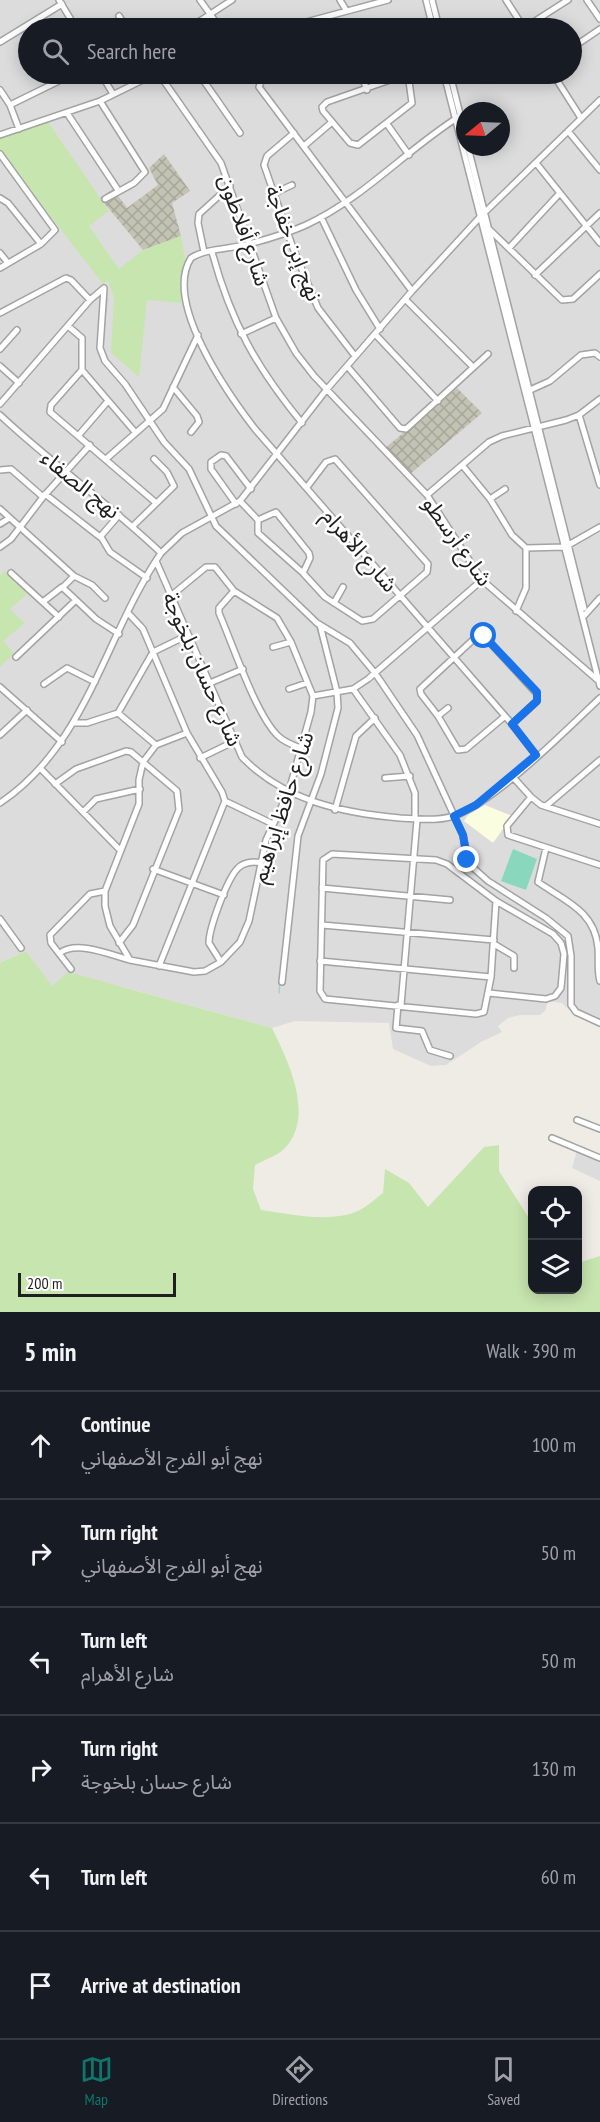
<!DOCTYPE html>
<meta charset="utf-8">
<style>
:root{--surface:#171b24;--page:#242831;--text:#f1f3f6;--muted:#9ea1a6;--line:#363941;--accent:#0f766e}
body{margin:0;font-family:"PT Sans Narrow","Noto Sans Arabic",sans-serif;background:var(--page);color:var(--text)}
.controls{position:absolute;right:18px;bottom:18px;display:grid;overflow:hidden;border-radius:12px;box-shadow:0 3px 15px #0003}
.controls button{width:54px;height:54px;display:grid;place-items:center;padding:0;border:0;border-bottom:2px solid var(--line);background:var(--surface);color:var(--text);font:30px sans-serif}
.compass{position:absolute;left:456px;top:102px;width:54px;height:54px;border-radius:50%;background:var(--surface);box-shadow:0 3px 15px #0003;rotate:251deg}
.scale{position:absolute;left:18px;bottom:15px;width:158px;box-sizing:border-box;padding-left:6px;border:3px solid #1f1f1f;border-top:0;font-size:16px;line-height:21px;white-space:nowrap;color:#1f1f1f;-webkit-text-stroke:4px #fff;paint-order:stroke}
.stop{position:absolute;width:18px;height:18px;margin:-14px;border:4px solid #1a73e8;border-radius:50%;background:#fff}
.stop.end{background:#1a73e8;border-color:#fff;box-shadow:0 2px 6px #0008}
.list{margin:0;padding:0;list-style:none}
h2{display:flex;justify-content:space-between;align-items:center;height:78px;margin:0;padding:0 24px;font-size:26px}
h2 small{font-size:20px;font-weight:400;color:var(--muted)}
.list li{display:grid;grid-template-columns:39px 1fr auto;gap:18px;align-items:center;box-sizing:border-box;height:108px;padding:0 24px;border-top:2px solid var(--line)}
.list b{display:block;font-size:22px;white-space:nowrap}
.list p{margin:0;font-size:20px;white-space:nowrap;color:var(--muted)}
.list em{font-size:20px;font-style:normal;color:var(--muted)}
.icon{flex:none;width:33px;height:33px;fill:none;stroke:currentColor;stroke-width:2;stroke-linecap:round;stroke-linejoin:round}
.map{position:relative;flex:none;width:600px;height:1312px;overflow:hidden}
.search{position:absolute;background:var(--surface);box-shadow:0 3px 15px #0003;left:18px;right:18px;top:18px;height:66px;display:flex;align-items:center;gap:15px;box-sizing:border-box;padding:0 21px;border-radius:33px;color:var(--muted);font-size:22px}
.sheet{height:726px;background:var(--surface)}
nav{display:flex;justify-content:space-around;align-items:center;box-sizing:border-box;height:84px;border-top:2px solid var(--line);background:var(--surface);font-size:16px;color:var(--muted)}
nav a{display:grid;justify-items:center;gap:3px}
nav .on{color:var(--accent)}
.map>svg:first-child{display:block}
</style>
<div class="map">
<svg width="600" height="1312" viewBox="0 0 600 1312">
<defs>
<pattern id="construction-cross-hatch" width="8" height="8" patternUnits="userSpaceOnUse" patternTransform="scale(1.5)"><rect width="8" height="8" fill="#c2c3b2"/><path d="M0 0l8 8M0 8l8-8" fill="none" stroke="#a6a799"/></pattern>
</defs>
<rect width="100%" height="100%" fill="#efece6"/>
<!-- residential -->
<path fill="#dddcdc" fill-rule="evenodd" d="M0 0H600V1027L576 1016 562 1003 548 1001 545 1011 540 1015H520L508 1018 498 1026 502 1032 481 1042 446 1065 431 1066 393 1049 389 1023 295 1021 272 1028 116 985 52 987 26 951 0 963ZM28 28H572V74H28ZM465 111H501V147H465Z
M578 1147 600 1156V1181L572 1168Z"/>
<!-- education -->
<path fill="#fbfde1" d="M485 805 512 816 493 843 464 821 468 815Z"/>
<!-- construction -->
<path fill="url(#construction-cross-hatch)" d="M164 154 190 191 172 203 181 236 143 250 100 198 113 189 127 208 158 185 149 168Z
M457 388 482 413 409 475 384 449Z"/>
<!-- grass -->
<path fill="#c7e5af" d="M48 122 109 211 89 226 119 269 143 250 181 236 185 259 181 303 147 300 139 377 111 353 114 297 108 281 103 284 0 151V136Z
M5 571 28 593 10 609 25 623 3 641 14 653 0 667V576Z
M26 951 52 986 68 972 272 1028C288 1061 316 1117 284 1149 277 1156 264 1160 255 1165L253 1189 261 1210C291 1214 331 1224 360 1210 368 1206 376 1198 383 1193L385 1169 409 1183 428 1207 484 1147 499 1145V1171L532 1223V1290H578V1263L600 1256V1312H0V963Z"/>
<!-- pitch -->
<path fill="#89d8be" d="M513 849 537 859 526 890 501 881Z"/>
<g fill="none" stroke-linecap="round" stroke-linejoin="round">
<!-- stream -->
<path stroke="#a9ccd9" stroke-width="1.5" d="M104 327 107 299
M130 387 138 398
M204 506 208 515
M316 625 325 655
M462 845 465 857
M279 993 280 982"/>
<!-- minor casing -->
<g stroke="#a3a3a3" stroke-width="8">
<path id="minor" d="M59 0 76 28
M200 0 220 28
M340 0 346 10
M426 0 433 28
M432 0 439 28
M506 0 524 28
M587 0 600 19
M119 16 127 28
M189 28 232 0
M284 28 388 0
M524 28 568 0
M0 42 62 4
M572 48 600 29
M101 74 113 94
M159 74 221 163 276 318 296 353 314 376 427 495 482 580 600 682
M199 74 240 133
M280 74 262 79 259 87 412 291
M361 74 367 90
M407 74 327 102 322 107 323 111 350 143 358 145 412 103 408 74
M444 74 600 686
M450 74 465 134
M553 74 581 118
M0 90 10 105 19 129
M100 101 145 172 134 183 105 199
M10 105 73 74
M67 113 118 190
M460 116C407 149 364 198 306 225 288 233 268 239 249 244 231 249 207 248 191 258 163 302 228 394 255 429L512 724 536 755
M387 124 409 155
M568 131 600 170
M294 133 267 156 264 165 293 248 318 308 355 356
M0 135 100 101 155 74
M304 146 332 122
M468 147 584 608
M0 154 55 230 41 244 0 268
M536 163 600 243
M275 193 292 185
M0 198 8 203 41 244
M321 217 356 290 380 329
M490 230 562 300 573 299 600 274
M509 248 560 193
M204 252 198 223 199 214 230 186
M212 252C231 322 256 367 302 423
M0 253 8 263
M535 275 600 213
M405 299 473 367
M0 313 66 278 71 280 90 300
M68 326 82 338V370
M241 334 276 318
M375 334 438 401
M0 349 17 330
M0 366 19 383
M347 366 400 428 406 429 488 354
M82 370 51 405 50 412 155 502
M82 370 135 432
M173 387 197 416 199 422 191 432
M528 391 550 381 581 355 595 353 600 357
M0 404 90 300 104 288 100 348 105 361 125 384 164 442 189 469 216 526 317 623 350 643 375 673 417 735 463 835 469 864 488 881 546 918 568 936 571 956V1005L576 1012 600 1023
M0 415C52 464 110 504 161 553
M579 415 600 485
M78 436 108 401
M106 459 163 409 198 335
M462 465 490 499 512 535 526 548 565 547 600 527
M0 470 11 469 43 497
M45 494 100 537 119 515
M427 495 489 442 502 436 566 420 579 415 600 399
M490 499 505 489
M240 501 258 520V533L303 573 325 597 362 621 373 619 427 572 428 564 335 459 326 462 307 487
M236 504 211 469V462L221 455 226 456 251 489
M0 509 74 576 63 587
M258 520 276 512 309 553 310 558 303 573
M0 524 8 519
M133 526 174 486 167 472 154 459
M101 537 110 552 147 578
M0 547 11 539 43 497 90 445
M156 561 242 757C284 801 343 813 400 818 419 819 441 822 459 814 502 795 565 731 600 698
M11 573 59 617
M74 576 92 585 105 598
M234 591 219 608V613C233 645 255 712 277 735 284 742 292 745 301 748
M172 595 206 567H215L234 591 277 618 291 642 313 696 311 712 289 791 266 840 249 921 240 942 221 962 205 971 194 972 130 960 110 926 105 906V891L139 804V780L143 762 156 745 187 733
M44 601 62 587 76 600
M334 603 343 587
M516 611 526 588V548
M129 614 143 629 187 733 222 792 225 801 273 824
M583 617 600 598
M273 647 291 642
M16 657 76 600 96 619 119 634
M210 683 243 669
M44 684 67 668 95 682
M0 687 62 742
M289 689 307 683
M353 689 400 755 415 793V819
M313 696 353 689 368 679 482 580
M118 713 156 745
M438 716 448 708
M504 717 466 749 458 750 438 716 421 694 420 689 476 637 484 636 537 694V701L512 724
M73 723H87L118 713 153 652 188 635
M0 735 27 710
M200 758 233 742
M40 768 119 849
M512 776 531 797 541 805 600 824
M385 778 410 776
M55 784 76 769 126 751 131 752 177 791 179 810 133 925 119 943
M531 797 507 826 508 835 600 865
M0 803C87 745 105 635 161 553L182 533 240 501 327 389 412 291 481 216 600 100
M546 806 600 760
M335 810 356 736 375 718
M83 812 96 799 140 789
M546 848 538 882C565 901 595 911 598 948 599 960 597 970 600 981
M153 869 224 895
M322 888 450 900
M0 919 21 948
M322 925 494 940
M494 944 514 956V968
M60 953C77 940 111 955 130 960
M320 961 491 977
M221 962 209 943C209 928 227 879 238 868 244 862 252 862 260 862
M159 966 225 801
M71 969 51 943 50 935 90 894 105 891
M282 982 298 836 321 774 338 708 337 692 320 625
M489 993 546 999 555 996 561 988 564 954 561 943 553 934 496 901 447 864 436 860 332 854 323 860 320 991 325 999 476 1014 484 1012 491 977 496 901
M398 1005 396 1028 422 1031 430 1050 450 1056
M401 1005 417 820
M577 1120 600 1129
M552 1138 600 1158"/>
</g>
<!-- minor -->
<use href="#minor" stroke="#fff" stroke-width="5"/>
</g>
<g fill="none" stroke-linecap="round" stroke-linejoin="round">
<!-- route -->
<path stroke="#1a73e8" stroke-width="8" d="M467 860 463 835 454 816 476 805 536 755 512 724 537 701V692L484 636"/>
</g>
<g text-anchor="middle" stroke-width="5" stroke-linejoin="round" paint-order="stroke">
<!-- street labels -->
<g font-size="22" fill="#1f1f1f" stroke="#fff">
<text transform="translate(245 230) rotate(71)" y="8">شارع أفلاطون</text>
<text transform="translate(294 243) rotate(69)" y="8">نهج إبن خفاجة</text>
<text transform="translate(81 484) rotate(39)" y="8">نهج الصفاء</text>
<text transform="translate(458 541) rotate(55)" y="8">شارع أرسطو</text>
<text transform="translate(360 550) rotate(49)" y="8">شارع الأهرام</text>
<text transform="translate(203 669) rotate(66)" y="8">شارع حسان بلخوجة</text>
<text transform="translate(282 807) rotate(-72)" y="8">شارع حافظ إبراهيم</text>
</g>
</g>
</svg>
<div class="controls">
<button><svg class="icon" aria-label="locate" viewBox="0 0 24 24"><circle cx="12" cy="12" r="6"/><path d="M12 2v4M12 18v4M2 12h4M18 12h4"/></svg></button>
<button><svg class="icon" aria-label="layers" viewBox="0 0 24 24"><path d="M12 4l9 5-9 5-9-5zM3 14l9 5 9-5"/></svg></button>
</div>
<svg class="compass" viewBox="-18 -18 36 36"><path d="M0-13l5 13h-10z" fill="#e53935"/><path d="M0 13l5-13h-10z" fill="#9ea1a6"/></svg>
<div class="scale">200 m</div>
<div class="stop" style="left:484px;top:636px"></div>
<div class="stop end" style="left:467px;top:860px"></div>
<div class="search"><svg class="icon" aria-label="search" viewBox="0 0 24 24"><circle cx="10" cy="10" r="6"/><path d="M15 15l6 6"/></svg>Search here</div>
</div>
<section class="sheet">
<h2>5 min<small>Walk · 390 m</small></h2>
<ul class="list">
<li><svg class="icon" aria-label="ahead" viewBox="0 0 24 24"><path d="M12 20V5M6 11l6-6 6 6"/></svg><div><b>Continue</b><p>نهج أبو الفرج الأصفهاني</p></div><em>100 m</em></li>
<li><svg class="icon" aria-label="right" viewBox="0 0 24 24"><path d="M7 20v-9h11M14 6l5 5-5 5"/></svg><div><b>Turn right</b><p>نهج أبو الفرج الأصفهاني</p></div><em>50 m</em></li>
<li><svg class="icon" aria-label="left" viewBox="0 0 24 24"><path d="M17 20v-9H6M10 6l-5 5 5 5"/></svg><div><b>Turn left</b><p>شارع الأهرام</p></div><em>50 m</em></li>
<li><svg class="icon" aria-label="right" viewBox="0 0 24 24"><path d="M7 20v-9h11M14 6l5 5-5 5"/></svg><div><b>Turn right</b><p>شارع حسان بلخوجة</p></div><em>130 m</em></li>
<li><svg class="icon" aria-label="left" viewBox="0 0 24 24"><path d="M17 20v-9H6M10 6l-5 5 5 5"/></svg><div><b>Turn left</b></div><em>60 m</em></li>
<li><svg class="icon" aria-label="arrive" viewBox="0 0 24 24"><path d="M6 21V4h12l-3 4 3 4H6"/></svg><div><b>Arrive at destination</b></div></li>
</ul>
</section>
<nav>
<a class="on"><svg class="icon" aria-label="map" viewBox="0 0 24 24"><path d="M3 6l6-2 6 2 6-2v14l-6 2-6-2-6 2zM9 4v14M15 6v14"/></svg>Map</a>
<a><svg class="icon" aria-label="directions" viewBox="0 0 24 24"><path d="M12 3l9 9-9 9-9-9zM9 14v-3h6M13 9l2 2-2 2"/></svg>Directions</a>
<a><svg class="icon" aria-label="saved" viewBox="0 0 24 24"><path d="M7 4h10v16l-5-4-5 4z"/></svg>Saved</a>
</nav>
